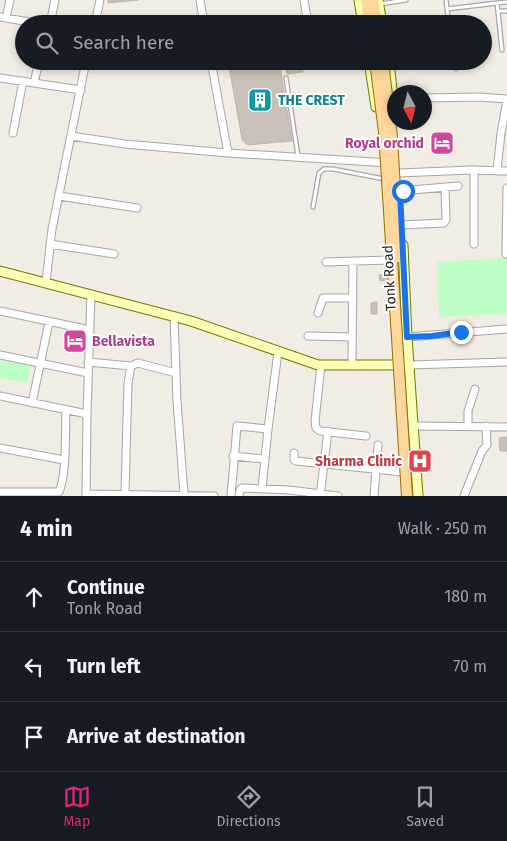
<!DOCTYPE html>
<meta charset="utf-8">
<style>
:root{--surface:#171b24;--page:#20242c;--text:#f1f3f6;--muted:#9ea1a6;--line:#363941;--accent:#db2777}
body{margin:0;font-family:"Fira Sans",sans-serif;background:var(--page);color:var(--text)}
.compass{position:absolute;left:387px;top:85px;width:45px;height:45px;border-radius:50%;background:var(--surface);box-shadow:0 2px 8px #0003;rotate:173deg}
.stop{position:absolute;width:15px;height:15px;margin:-11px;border:4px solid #1a73e8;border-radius:50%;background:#fff}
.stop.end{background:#1a73e8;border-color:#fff;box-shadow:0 1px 5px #0008}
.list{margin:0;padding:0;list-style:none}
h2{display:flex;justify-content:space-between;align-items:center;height:65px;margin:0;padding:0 20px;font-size:21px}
h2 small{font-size:16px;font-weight:400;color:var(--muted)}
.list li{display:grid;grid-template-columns:32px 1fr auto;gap:15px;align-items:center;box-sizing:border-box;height:70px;padding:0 20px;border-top:1px solid var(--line)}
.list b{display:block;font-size:19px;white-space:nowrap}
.list p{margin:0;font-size:16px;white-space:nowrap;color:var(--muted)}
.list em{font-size:16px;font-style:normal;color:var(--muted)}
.icon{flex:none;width:28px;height:28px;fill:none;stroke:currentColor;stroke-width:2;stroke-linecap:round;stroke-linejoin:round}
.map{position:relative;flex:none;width:507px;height:496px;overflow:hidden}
.search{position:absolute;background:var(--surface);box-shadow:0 2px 8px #0003;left:15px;right:15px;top:15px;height:55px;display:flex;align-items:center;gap:12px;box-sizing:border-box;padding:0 18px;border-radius:28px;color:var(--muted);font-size:19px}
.sheet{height:275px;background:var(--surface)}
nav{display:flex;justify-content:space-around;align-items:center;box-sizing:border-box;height:70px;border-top:1px solid var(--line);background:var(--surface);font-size:14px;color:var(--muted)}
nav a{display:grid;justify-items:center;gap:2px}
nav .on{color:var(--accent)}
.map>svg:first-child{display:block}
</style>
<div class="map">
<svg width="507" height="496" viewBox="0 0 507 496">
<rect width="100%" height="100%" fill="#f1ede5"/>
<!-- park -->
<path fill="#befec6" d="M507 258V314L439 317 437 262Z
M0 359 31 365 27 383 0 378Z"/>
<!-- building -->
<path fill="#c9c0b7" stroke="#c4b4a6" d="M108 0H138L108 3Z
M228 61H279L292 141 247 145 242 139Z
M285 61H301L303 72 287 74Z
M388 274 389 280 380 281 379 275Z
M377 302V314H371V303Z
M69 330 84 334 85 352 64 349Z
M507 437V451H500L499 438Z"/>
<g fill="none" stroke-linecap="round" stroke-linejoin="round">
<!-- lane casing -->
<g stroke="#a6a6a6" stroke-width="5.5">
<path id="lane" d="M446 0 449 24
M379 4 406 0
M447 9 497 3
M498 11H507
M502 50 497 3 507 2
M455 61 456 69
M286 78 298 156
M313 207 319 173 324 169H333L384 179"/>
</g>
<!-- street casing -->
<g stroke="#a6a6a6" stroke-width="9">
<path id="street" d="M200 0 204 24
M304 0 308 24
M0 17 41 24
M6 18 10 0
M50 24 55 0
M95 24 100 0
M211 61 228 153
M314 61V64L332 61
M0 78 81 90
M34 83 39 61
M424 98 479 97 507 99
M13 133 23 81
M71 136 125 144 228 153 390 163
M474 170V244
M497 171 501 133 507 101
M399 173 471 170 507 171
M400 191 458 186
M59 196 137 208
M401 225 444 223 446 220 445 187
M50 244 114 254
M506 254 507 188
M326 262 389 260
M46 282 52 229 86 61
M0 311 90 330
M318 313 323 298H352
M174 317 177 401 184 494
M308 336 352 337
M407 337 507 329
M0 355 88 373
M88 362 131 366
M321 365 315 421 316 428 320 431 366 436
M352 365 353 261
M409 365 507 362
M0 396 87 414
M32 403 49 322
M413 426 507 427
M468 426V411L475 389
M0 448 64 460
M294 453V460L296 461 403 472
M233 456 265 459
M262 489 268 429 278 352
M0 492H59C67 474 65 431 66 410
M125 493 128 383 131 366 138 363 176 373
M87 494 214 496
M86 496 87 414 91 294
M231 496 237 426 268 429
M239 496 240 490 242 488 289 490 338 496
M320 496 328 431
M374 496 378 445
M464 496 482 451 487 445 486 426"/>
</g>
<!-- secondary casing -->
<g stroke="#6b7c00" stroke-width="11">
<path id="secondary" d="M359 0 363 24
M378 0 382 24
M369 61 376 107
M389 61 394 109
M403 245 407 337 418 496
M0 271 191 321 318 365H409"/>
</g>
<!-- primary casing -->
<g stroke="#9a6c00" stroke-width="12">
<path id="primary" d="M366 0 369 24
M373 0 377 24"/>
</g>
<!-- lane -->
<use href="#lane" stroke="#fff" stroke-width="3"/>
<!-- street -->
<use href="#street" stroke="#fff" stroke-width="7"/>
<!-- secondary -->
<use href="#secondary" stroke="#f9ffb4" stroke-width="9"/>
<!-- primary -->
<use href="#primary" stroke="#ffd79b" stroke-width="10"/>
<!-- primary-bridge casing -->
<g stroke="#9a6c00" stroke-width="12" stroke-linecap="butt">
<path id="primary-bridge" d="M375 61 384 132 407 496
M383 61 392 137 399 257"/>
</g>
<!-- primary-bridge -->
<use href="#primary-bridge" stroke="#ffd79b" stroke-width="10"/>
</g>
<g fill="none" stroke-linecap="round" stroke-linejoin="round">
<!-- route -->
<path stroke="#1a73e8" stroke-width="6" d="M403 191H400V192L407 337 432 336 461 332"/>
</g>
<!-- icons -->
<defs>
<g id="building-square" transform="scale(1.25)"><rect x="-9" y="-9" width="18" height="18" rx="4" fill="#0f9aa8" stroke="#fff"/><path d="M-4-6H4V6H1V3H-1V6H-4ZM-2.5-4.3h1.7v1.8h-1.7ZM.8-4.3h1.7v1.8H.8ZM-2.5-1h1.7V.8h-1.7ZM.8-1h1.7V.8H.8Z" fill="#fff"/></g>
<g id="hotel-square" transform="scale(1.25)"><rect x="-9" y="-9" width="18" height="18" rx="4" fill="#d1479c" stroke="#fff"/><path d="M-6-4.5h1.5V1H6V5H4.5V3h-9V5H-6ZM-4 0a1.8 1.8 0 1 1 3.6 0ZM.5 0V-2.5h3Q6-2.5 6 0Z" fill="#fff"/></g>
<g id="hospital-square" transform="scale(1.25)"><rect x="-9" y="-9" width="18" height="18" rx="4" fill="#e0444e" stroke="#fff"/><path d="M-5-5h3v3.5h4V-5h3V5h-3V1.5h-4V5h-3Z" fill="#fff"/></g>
</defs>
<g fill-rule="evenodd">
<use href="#building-square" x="260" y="100"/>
<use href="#hotel-square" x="442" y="143"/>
<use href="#hotel-square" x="75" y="341"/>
<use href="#hospital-square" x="420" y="461"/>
</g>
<g text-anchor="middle" stroke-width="4" stroke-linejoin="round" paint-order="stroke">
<!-- culture labels -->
<g font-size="14" font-weight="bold" fill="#0d838f" stroke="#fff" text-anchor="start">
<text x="278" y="105">THE CREST</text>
</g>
<!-- hotel labels -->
<g font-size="14" font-weight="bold" fill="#b23c85" stroke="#fff" text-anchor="end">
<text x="424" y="148">Royal orchid</text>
<text x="92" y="346" text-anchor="start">Bellavista</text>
</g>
<!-- street labels -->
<g font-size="14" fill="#1f1f1f" stroke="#fff">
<text transform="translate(389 278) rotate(-93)" y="5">Tonk Road</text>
</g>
<!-- health labels -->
<g font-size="14" font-weight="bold" fill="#be3a42" stroke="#fff" text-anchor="end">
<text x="402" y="466">Sharma Clinic</text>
</g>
</g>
</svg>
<svg class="compass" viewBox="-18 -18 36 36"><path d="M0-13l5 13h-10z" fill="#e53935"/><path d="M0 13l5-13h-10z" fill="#9ea1a6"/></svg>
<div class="stop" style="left:403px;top:191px"></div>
<div class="stop end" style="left:461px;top:332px"></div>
<div class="search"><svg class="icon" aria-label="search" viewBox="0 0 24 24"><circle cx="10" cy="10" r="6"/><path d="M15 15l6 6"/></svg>Search here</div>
</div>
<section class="sheet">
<h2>4 min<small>Walk · 250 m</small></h2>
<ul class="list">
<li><svg class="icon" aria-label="ahead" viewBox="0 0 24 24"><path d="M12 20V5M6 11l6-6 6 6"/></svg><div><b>Continue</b><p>Tonk Road</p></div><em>180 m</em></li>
<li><svg class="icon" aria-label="left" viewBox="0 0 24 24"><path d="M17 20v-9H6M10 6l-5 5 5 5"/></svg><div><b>Turn left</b></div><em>70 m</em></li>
<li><svg class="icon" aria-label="arrive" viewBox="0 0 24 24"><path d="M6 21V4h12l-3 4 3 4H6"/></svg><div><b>Arrive at destination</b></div></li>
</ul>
</section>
<nav>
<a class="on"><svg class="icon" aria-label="map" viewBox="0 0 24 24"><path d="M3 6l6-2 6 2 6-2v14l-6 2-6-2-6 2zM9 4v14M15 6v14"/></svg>Map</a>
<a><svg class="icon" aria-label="directions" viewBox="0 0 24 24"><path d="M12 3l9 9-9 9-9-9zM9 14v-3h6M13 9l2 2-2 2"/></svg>Directions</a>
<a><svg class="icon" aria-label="saved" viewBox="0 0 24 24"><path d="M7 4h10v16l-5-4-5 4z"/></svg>Saved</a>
</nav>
